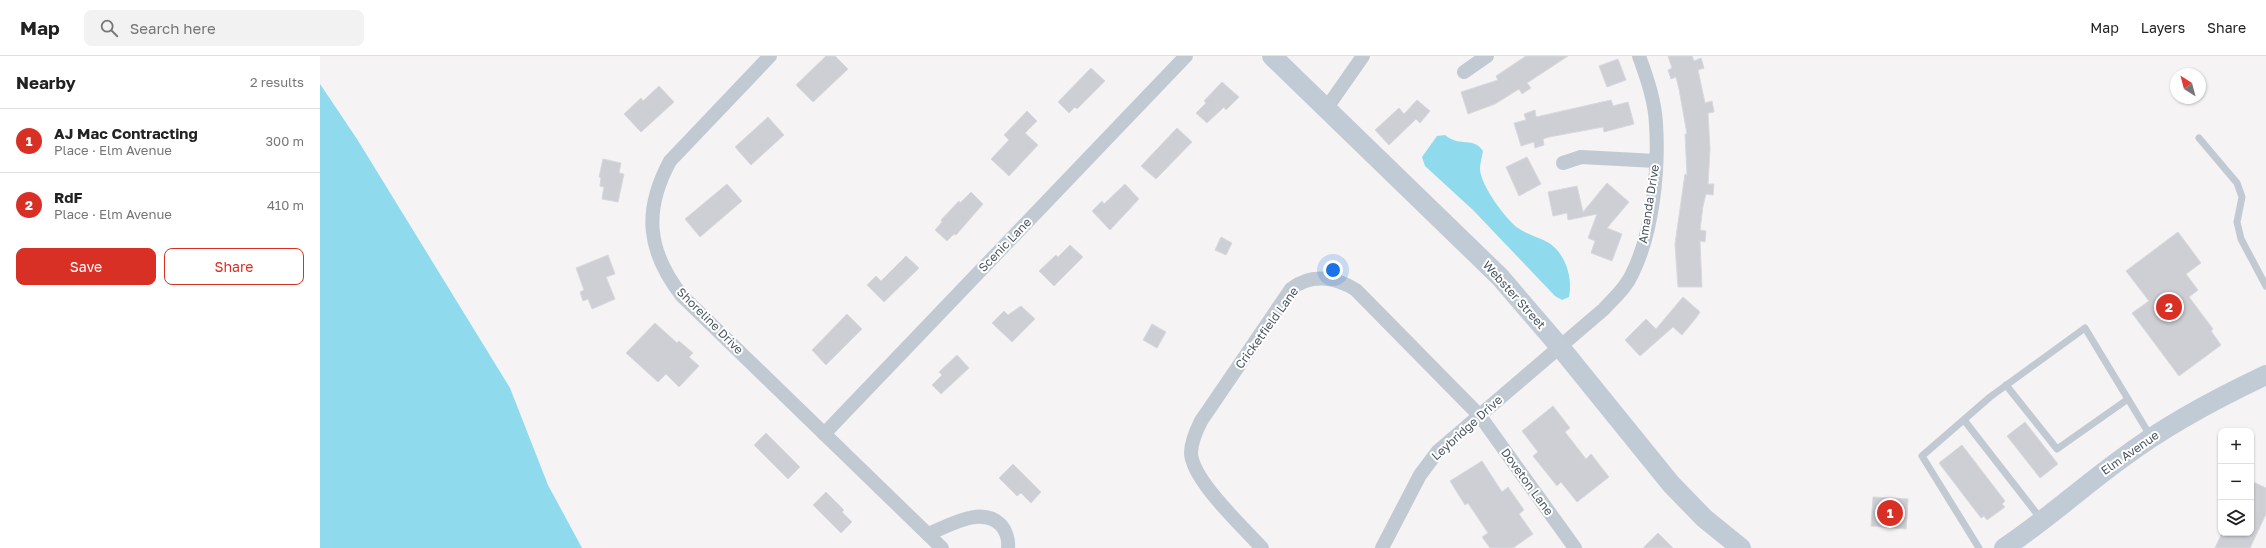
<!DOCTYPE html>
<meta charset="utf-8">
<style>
body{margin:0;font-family:"Golos Text",sans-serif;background:#f2f2f2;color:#222}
.controls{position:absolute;right:12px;bottom:12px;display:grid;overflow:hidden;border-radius:8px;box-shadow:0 1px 3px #0004}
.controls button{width:36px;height:36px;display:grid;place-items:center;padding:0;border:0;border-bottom:1px solid #e0e0e0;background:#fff;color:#222;font:20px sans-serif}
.compass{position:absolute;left:1850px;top:12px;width:36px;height:36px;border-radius:50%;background:#fff;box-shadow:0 1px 3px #0004;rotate:324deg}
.you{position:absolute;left:1013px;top:214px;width:14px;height:14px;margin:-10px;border:3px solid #fff;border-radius:50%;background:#1a73e8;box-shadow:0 0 0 6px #1a73e833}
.badge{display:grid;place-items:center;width:26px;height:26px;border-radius:50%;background:#d93025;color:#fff;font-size:13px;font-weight:700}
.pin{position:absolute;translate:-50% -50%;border:2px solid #fff;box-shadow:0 1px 4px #0006}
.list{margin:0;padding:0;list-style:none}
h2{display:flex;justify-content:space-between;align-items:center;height:52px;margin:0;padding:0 16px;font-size:17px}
h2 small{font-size:13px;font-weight:400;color:#767676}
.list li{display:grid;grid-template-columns:26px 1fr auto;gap:12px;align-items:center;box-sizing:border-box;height:64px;padding:0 16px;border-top:1px solid #e0e0e0}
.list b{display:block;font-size:15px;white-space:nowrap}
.list p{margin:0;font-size:13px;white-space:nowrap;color:#767676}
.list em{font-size:13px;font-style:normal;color:#767676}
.actions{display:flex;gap:8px;padding:12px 16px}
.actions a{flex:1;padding:9px 0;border:1px solid #d93025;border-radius:8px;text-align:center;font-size:14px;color:#d93025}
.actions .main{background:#d93025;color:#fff}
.icon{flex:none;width:22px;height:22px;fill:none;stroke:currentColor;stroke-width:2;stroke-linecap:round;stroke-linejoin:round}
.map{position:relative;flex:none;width:1946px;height:492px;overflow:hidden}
header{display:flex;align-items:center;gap:24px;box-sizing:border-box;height:56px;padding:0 20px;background:#fff;border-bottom:1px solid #e0e0e0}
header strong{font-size:19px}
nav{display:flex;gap:22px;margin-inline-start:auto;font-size:14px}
.search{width:280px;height:36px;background:#f2f2f2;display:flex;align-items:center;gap:10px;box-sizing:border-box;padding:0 14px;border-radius:8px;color:#767676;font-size:15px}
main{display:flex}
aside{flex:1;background:#fff}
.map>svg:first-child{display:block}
.water{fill:#90daee}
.building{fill:#cdcfd5;stroke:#d7d9de}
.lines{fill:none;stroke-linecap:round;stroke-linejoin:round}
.lane{stroke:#c1cad2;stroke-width:7}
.street{stroke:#c1cad2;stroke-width:14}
.secondary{stroke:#c1cbd6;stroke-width:20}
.labels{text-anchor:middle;stroke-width:4;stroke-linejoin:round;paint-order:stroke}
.street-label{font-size:12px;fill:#4a5661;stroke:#fff}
</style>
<header>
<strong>Map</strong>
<div class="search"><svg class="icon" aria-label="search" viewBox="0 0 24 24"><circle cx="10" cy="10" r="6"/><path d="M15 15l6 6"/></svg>Search here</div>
<nav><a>Map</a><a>Layers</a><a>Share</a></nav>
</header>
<main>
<aside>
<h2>Nearby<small>2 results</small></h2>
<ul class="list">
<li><span class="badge">1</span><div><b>AJ Mac Contracting</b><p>Place · Elm Avenue</p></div><em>300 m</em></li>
<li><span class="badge">2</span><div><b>RdF</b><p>Place · Elm Avenue</p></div><em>410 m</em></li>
</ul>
<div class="actions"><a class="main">Save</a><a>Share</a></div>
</aside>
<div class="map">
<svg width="1946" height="492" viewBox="0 0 1946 492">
<rect width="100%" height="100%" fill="#f5f3f3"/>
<g class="water">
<polygon points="0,28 37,83 190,332 228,429 262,492 0,492"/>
<path d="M1125,79c16,13 28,1 38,16 -1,6 -3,12 -3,18 0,15 26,51 38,59 9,7 21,9 31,15 17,11 24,36 20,54l-7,3 -7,-4 -82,-86 -48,-44 -3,-9 15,-21z"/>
</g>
<g class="building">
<polygon points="506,0 515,0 528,13 493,46 476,29"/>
<polygon points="1206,0 1248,0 1207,27 1211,32 1202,38 1199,33 1175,48 1148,58 1141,36 1178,24 1176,20"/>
<polygon points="1348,0 1372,0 1374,5 1381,2 1384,12 1378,14 1385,47 1392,45 1394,56 1388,57 1390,93 1388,128 1394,128 1393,139 1386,138 1383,150 1380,174 1386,175 1385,186 1380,185 1382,231 1358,231 1355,188 1365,118 1367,119 1365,78 1367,78 1359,33 1356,21 1351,23 1348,14 1352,12"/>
<polygon points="1298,3 1306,24 1287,31 1279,10"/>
<polygon points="771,12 785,25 757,53 755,51 749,57 738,46"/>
<polygon points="902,26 919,41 906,54 904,51 887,67 876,57 886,47 884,45"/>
<polygon points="339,30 354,46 321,76 304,58 321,42 323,45"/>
<polygon points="1097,44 1110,55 1100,67 1096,63 1069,89 1055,74 1079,52 1084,58"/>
<polygon points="1291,44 1293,50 1308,46 1314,68 1284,76 1283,71 1229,81 1223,83 1224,89 1215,92 1214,86 1201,90 1194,67 1206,64 1204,58 1215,54 1216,61"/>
<polygon points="707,55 717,65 705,77 718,89 689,120 671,103 689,84 684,79"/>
<polygon points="448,61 464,79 431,109 415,91"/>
<polygon points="857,72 872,86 836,123 821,110"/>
<polygon points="1207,101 1221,128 1199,140 1186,111"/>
<polygon points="283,103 301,107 299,117 304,118 298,146 282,143 284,131 280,130 281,122 279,121"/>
<polygon points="1287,127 1309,146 1287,172 1302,178 1292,205 1271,197 1275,185 1268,182 1277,158 1248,164 1247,157 1233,160 1228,136 1257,130 1263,156"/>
<polygon points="407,128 422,145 380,181 365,163"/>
<polygon points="805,128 819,143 790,174 772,155 782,145 784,148"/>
<polygon points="651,136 663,148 636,179 634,178 627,185 615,174 622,166 621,164 639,145 640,147"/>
<polygon points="1858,176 1881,207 1866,218 1878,234 1869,241 1893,273 1891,275 1901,289 1859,320 1812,257 1829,245 1806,215"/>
<polygon points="901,181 912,187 906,199 895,194"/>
<polygon points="750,189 763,201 734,230 719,215 736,199 738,201"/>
<polygon points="288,199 295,218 286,221 295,243 272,253 268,243 263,245 260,236 264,234 256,212"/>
<polygon points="586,200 599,212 564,246 547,229 556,220 561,225"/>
<polygon points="1363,241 1380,256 1376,262 1362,279 1353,271 1320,300 1305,284 1326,263 1336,273"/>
<polygon points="701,250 715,263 692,286 672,267 684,255 688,259"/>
<polygon points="527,258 542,273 506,309 492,294"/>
<polygon points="335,267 357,287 359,285 373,297 369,301 379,310 359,331 346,318 338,326 306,297"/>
<polygon points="832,268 846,276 837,292 823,284"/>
<polygon points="637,299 649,312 621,338 612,329 622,319 619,316"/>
<polygon points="1233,350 1250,372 1245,376 1266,403 1271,398 1289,421 1257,446 1241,426 1237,430 1213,400 1218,396 1202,375"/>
<polygon points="1705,366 1738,408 1720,422 1687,380"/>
<polygon points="446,377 480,411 468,423 434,389"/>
<polygon points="1642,389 1685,445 1682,448 1685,451 1667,464 1664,460 1661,462 1619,407"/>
<polygon points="1162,405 1182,436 1188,431 1204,454 1199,458 1213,478 1193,492 1170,492 1162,481 1168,477 1148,447 1145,449 1130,425"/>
<polygon points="693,408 721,436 711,447 701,437 697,440 679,422"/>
<polygon points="1931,425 1946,432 1946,458 1930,492 1895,492 1902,477 1931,477"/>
<polygon points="506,436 524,454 522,456 532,466 521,477 493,449"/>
<polygon points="1553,441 1588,443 1586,473 1551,470"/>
<polygon points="1338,477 1353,492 1323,492"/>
</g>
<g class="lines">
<g class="lane">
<polyline points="1879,82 1917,127 1922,141 1917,166 1921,183 1946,230"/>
<polyline points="1686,329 1737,393 1808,343"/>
<polyline points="1644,364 1721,463"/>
<polyline points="1659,492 1602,400 1670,341 1765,272 1831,381"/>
</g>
<g class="street">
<path d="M450,0l-100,105c-27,50 -23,90 12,135l260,252"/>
<polyline points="1144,16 1167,0"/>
<polyline points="1006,53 1043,0"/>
<polyline points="1243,107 1261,101 1336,105"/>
<polyline points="504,378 866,0"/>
<path d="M608,478c21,-8 53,-29 73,-9 5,6 8,15 7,23"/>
<path d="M942,492c-19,-21 -70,-68 -71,-95 0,-11 5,-22 10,-32l90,-132c20,-16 45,-12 65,1l124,126 95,132"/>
<path d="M1062,492l38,-73 18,-24 166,-142c10,-11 22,-21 28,-35 21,-42 27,-104 24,-150 -1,-23 -9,-46 -17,-68"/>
</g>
<g class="secondary">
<polyline points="952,0 1180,221 1240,291 1351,428 1384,462 1421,492"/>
<path d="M1684,492c41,-27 77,-60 117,-89 45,-34 94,-60 145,-84"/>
</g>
</g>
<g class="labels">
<g class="street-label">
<text transform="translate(1329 148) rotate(-81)" y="4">Amanda Drive</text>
<text transform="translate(685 189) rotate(-46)" y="4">Scenic Lane</text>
<text transform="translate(1194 239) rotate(48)" y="4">Webster Street</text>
<text transform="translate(390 265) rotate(45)" y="4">Shoreline Drive</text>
<text transform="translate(947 272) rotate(-54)" y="4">Cricketfield Lane</text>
<text transform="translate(1147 372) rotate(-42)" y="4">Leybridge Drive</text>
<text transform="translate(1810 397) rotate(-35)" y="4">Elm Avenue</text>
<text transform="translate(1207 426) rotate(54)" y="4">Doveton Lane</text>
</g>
</g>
</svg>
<div class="controls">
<button>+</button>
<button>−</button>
<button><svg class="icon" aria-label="layers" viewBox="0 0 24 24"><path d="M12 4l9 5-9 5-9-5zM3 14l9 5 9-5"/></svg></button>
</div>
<svg class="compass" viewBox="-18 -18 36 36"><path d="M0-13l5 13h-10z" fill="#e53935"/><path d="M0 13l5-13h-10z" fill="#767676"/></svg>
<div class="you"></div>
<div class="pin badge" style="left:1570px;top:457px">1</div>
<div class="pin badge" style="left:1849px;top:251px">2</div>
</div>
</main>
